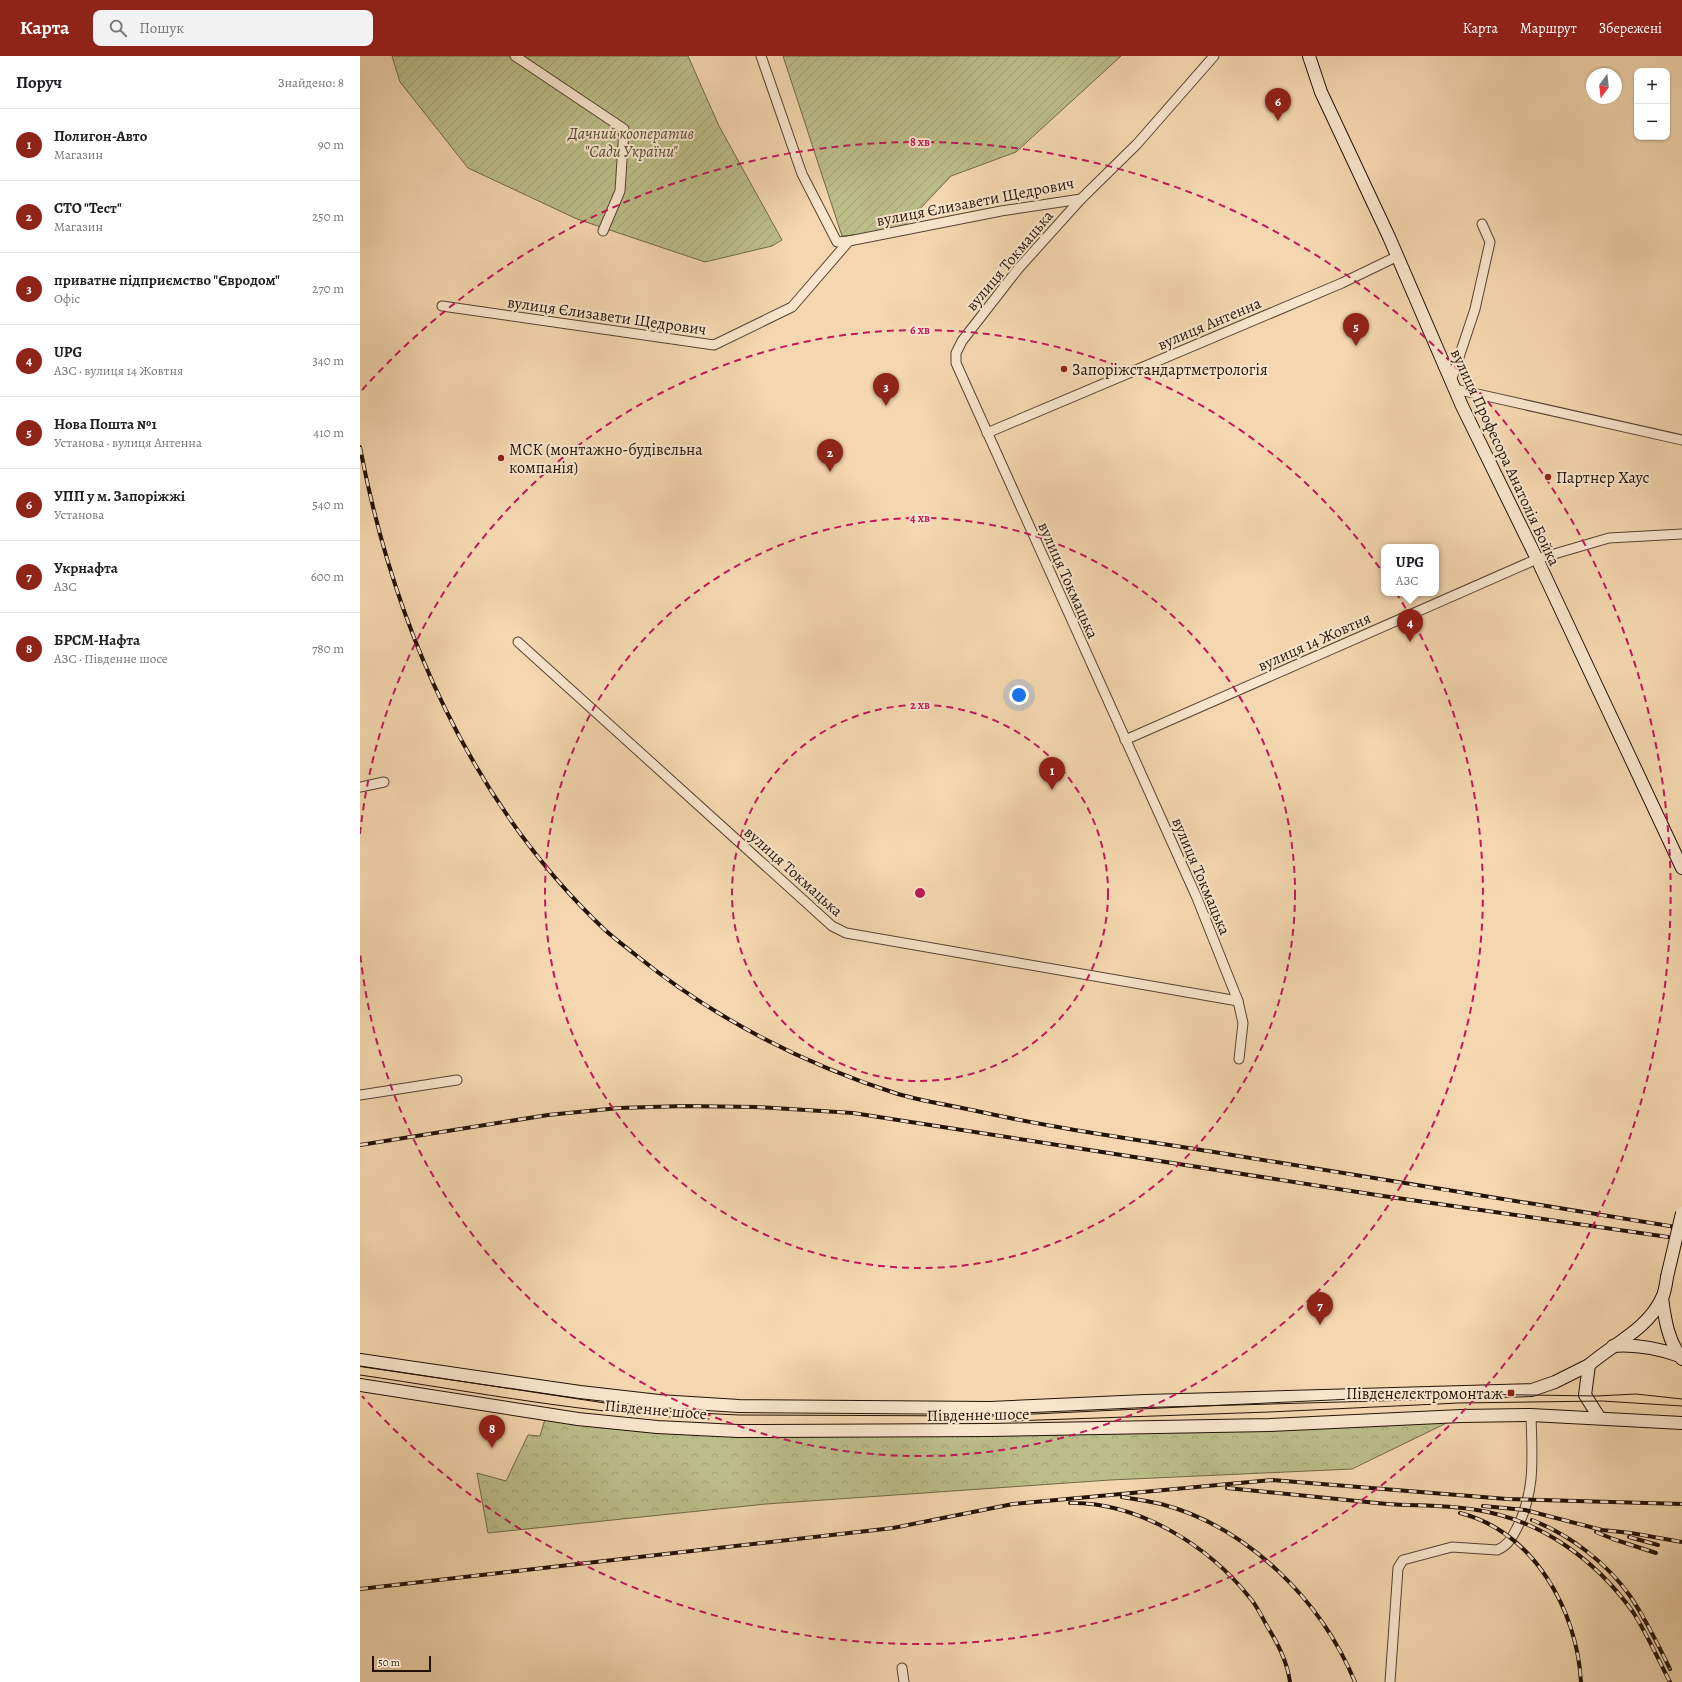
<!DOCTYPE html>
<html lang="uk">
<meta charset="utf-8">
<style>
body{margin:0;font-family:Alegreya,serif;background:#f2f2f2;color:#202124}
.controls{position:absolute;right:12px;top:12px;display:grid;overflow:hidden;border-radius:8px;box-shadow:0 1px 3px #0004}
.controls button{width:36px;height:36px;display:grid;place-items:center;padding:0;border:0;border-bottom:1px solid #e0e0e0;background:#fff;color:#202124;font:20px sans-serif}
.compass{position:absolute;left:1226px;top:12px;width:36px;height:36px;border-radius:50%;background:#fff;box-shadow:0 1px 3px #0004;rotate:195deg}
.scale{position:absolute;left:12px;bottom:10px;width:59px;box-sizing:border-box;padding-left:4px;border:2px solid #231207;border-top:0;font-size:11px;line-height:14px;white-space:nowrap;color:#231207;-webkit-text-stroke:3px #f8e5cc;paint-order:stroke}
.you{position:absolute;left:659px;top:639px;width:14px;height:14px;margin:-10px;border:3px solid #fff;border-radius:50%;background:#1a73e8;box-shadow:0 0 0 6px #1a73e833}
.badge{display:grid;place-items:center;width:26px;height:26px;border-radius:50%;background:#8f2418;color:#fff;font-size:13px;font-weight:700}
.pin{position:absolute;translate:-50% -33px;filter:drop-shadow(0 1px 2px #0008)}
.pin::after{content:'';position:absolute;top:21px;width:14px;height:12px;background:inherit;clip-path:polygon(0 0,100% 0,50% 100%)}
.popup{position:absolute;left:1021px;top:488px;width:58px;height:52px;box-sizing:border-box;display:grid;place-content:center;border-radius:8px;background:#fff;filter:drop-shadow(0 1px 3px #0005);font-size:13px;white-space:nowrap;color:#757577}
.popup b{font-size:15px;color:#202124}
.popup::after{content:'';position:absolute;left:50%;top:100%;margin-left:-8px;border:8px solid transparent;border-top-color:#fff}
.list{margin:0;padding:0;list-style:none}
h2{display:flex;justify-content:space-between;align-items:center;height:52px;margin:0;padding:0 16px;font-size:17px}
h2 small{font-size:13px;font-weight:400;color:#757577}
.list li{display:grid;grid-template-columns:26px 1fr auto;gap:12px;align-items:center;box-sizing:border-box;height:72px;padding:0 16px;border-top:1px solid #e0e0e0}
.list b{display:block;font-size:15px;white-space:nowrap}
.list p{margin:0;font-size:13px;white-space:nowrap;color:#757577}
.list em{font-size:13px;font-style:normal;color:#757577}
.icon{flex:none;width:22px;height:22px;fill:none;stroke:currentColor;stroke-width:2;stroke-linecap:round;stroke-linejoin:round}
.map{position:relative;flex:none;width:1322px;height:1626px;overflow:hidden}
header{display:flex;align-items:center;gap:24px;box-sizing:border-box;height:56px;padding:0 20px;background:#8f2418;color:#fff}
header strong{font-size:19px}
nav{display:flex;gap:22px;margin-inline-start:auto;font-size:14px}
.search{width:280px;height:36px;background:#f2f2f2;display:flex;align-items:center;gap:10px;box-sizing:border-box;padding:0 14px;border-radius:8px;color:#757577;font-size:15px}
main{display:flex}
aside{flex:1;background:#fff}
.map>svg:first-child{display:block}
.forest{fill:url(#forest-crowns);stroke:#706848}
.garden{fill:url(#garden-furrows);stroke:#706848}
.lines{fill:none;stroke-linecap:round;stroke-linejoin:round}
.minor-casing{stroke:#574331;stroke-width:11}
.secondary-casing{stroke:#231207;stroke-width:14}
.minor{stroke:#f8e5cc;stroke-width:9}
.secondary{stroke:#f8e5cc;stroke-width:12}
.tram{stroke:#231207;stroke-width:1}
.rail-casing{stroke:#231207;stroke-width:4}
.rail{stroke:#f8e5cc;stroke-width:2.5;stroke-dasharray:8;stroke-linecap:butt}
.secondary-bridge-casing{stroke:#231207;stroke-width:14;stroke-linecap:butt}
.secondary-bridge{stroke:#f8e5cc;stroke-width:12}
.ring{fill:none;stroke:#c2185b;stroke-width:2;stroke-dasharray:7 5}
.poi-dot{fill:#8f2418;stroke:#f8e5cc;stroke-width:1.5}
.labels{text-anchor:middle;stroke-width:4;stroke-linejoin:round;paint-order:stroke}
.park-label{font-size:16px;font-style:italic;fill:#594e35;stroke:#f8e5cc}
.street-label{font-size:16px;fill:#231207;stroke:#f8e5cc}
.poi-label{font-size:16px;fill:#231207;stroke:#f8e5cc;text-anchor:start}
.centre{fill:#c2185b;stroke:#f8e5cc;stroke-width:2}
.ring-label{font-size:12px;text-anchor:middle;font-weight:bold;fill:#c2185b;stroke:#f8e5cc;stroke-width:4;stroke-linejoin:round;paint-order:stroke}
</style>
<header>
<strong>Карта</strong>
<div class="search"><svg class="icon" aria-label="search" viewBox="0 0 24 24"><circle cx="10" cy="10" r="6"/><path d="M15 15l6 6"/></svg>Пошук</div>
<nav><a>Карта</a><a>Маршрут</a><a>Збережені</a></nav>
</header>
<main>
<aside>
<h2>Поруч<small>Знайдено: 8</small></h2>
<ul class="list">
<li><span class="badge">1</span><div><b>Полигон-Авто</b><p>Магазин</p></div><em>90 m</em></li>
<li><span class="badge">2</span><div><b>СТО &quot;Тест&quot;</b><p>Магазин</p></div><em>250 m</em></li>
<li><span class="badge">3</span><div><b>приватне підприємство &quot;Євродом&quot;</b><p>Офіс</p></div><em>270 m</em></li>
<li><span class="badge">4</span><div><b>UPG</b><p>АЗС · вулиця 14 Жовтня</p></div><em>340 m</em></li>
<li><span class="badge">5</span><div><b>Нова Пошта №1</b><p>Установа · вулиця Антенна</p></div><em>410 m</em></li>
<li><span class="badge">6</span><div><b>УПП у м. Запоріжжі</b><p>Установа</p></div><em>540 m</em></li>
<li><span class="badge">7</span><div><b>Укрнафта</b><p>АЗС</p></div><em>600 m</em></li>
<li><span class="badge">8</span><div><b>БРСМ-Нафта</b><p>АЗС · Південне шосе</p></div><em>780 m</em></li>
</ul>
</aside>
<div class="map">
<svg width="1322" height="1626" viewBox="0 0 1322 1626">
<defs>
<pattern id="forest-crowns" width="20" height="18" patternUnits="userSpaceOnUse"><rect width="20" height="18" fill="#bcbe8a"/><path d="M2 6a3 3 0 1 1 6 0M12 15a3 3 0 1 1 6 0" fill="none" stroke="#a1a276"/></pattern>
<pattern id="garden-furrows" width="10" height="10" patternUnits="userSpaceOnUse"><rect width="10" height="10" fill="#bcbe8a"/><path d="M-1 1l2-2M0 10L10 0M9 11l2-2" fill="none" stroke="#a1a276"/></pattern>
</defs>
<rect width="100%" height="100%" fill="#f4d7b0"/>
<filter id="stains"><feTurbulence type="fractalNoise" baseFrequency=".005" numOctaves="4"/><feColorMatrix values="0 0 0 0 .2 0 0 0 0 .09 0 0 0 0 .02 0 0 0 .5 -.17"/></filter>
<radialGradient id="worn" r=".72"><stop offset=".6" stop-color="#630" stop-opacity="0"/><stop offset="1" stop-color="#630" stop-opacity=".3"/></radialGradient>
<polygon class="forest" points="186,1360 378,1375 1101,1360 992,1413 750,1424 406,1448 128,1477 117,1417 146,1425 168,1379 180,1380"/>
<g class="garden">
<polygon points="32,0 328,0 359,70 422,184 412,190 345,206 217,163 108,112 40,26"/>
<polygon points="423,0 761,0 656,96 591,120 539,175 482,180"/>
</g>
<g class="lines">
<defs>
<g id="minor">
<polyline points="155,0 264,73 260,135 243,175"/>
<polyline points="401,0 442,118 477,186 489,185"/>
<polyline points="854,0 777,88 721,143 658,213 602,285 596,297 596,307 837,842 878,945 883,967 879,1003"/>
<polyline points="82,250 354,289 432,251 489,185 641,155 721,143"/>
<polyline points="1091,325 1115,253 1130,186 1122,168"/>
<polyline points="1095,333 1322,384"/>
<polyline points="627,377 982,227 1038,200"/>
<polyline points="158,586 472,870 486,877 878,945"/>
<polyline points="765,684 1177,503 1249,482 1322,478"/>
<polyline points="0,731 24,726"/>
<polyline points="0,1039 97,1024"/>
<polyline points="542,1612 544,1626"/>
<path d="M1030,1626l8,-114 5,-8 49,-13 45,3c11,-4 15,-13 20,-22 19,-38 15,-72 14,-113"/>
</g>
<g id="secondary">
<polyline points="949,0 961,36 1029,181 1102,350 1177,503 1322,812"/>
<path d="M1302,1242c3,22 6,43 20,61"/>
<path d="M1253,1290c24,-2 44,2 67,10"/>
<polyline points="0,1304 220,1336 299,1345 379,1350 630,1352 785,1345 1172,1334 1195,1326 1229,1309"/>
<polyline points="0,1329 218,1363 297,1371 378,1375 629,1374 910,1369 1101,1360 1171,1359 1322,1367"/>
<path d="M1239,1361l-14,-22 4,-30c24,-21 59,-36 73,-67 3,-6 4,-14 5,-21"/>
</g>
</defs>
<use href="#minor" class="minor-casing"/>
<use href="#secondary" class="secondary-casing"/>
<use href="#minor" class="minor"/>
<use href="#secondary" class="secondary"/>
<g class="tram">
<polyline points="0,1310 298,1355 379,1359 631,1360 1099,1338 1237,1340 1276,1338 1322,1343"/>
<path d="M0,1319c116,17 232,40 349,44"/>
<polyline points="651,1365 909,1356 1099,1347 1242,1345 1322,1350"/>
</g>
<defs>
<g id="rail">
<path d="M0,391c34,179 110,355 245,483 10,9 22,18 32,26 77,62 167,108 261,138 24,7 50,11 74,16 80,18 161,29 242,42 156,26 312,51 468,76"/>
<polyline points="0,1089 188,1059 259,1052 323,1050 396,1051 493,1057 1023,1140 1322,1183"/>
<path d="M867,1432c53,5 106,11 160,16 30,2 61,1 90,6 64,10 119,50 156,102 14,22 25,47 37,70"/>
<path d="M762,1441c13,2 26,4 39,7 87,23 160,96 194,178"/>
<path d="M710,1447c69,-1 139,43 180,95 7,8 12,19 17,28 11,18 20,35 23,56"/>
<polyline points="1123,1450 1165,1454 1242,1474 1271,1477 1322,1486"/>
<path d="M1100,1457c74,19 117,97 121,169"/>
<path d="M1172,1464c38,15 75,43 98,76 16,23 28,49 40,73"/>
<polyline points="1236,1476 1253,1483 1296,1497"/>
<polyline points="1269,1481 1298,1489"/>
<polyline points="0,1533 533,1472 653,1448 912,1424 1147,1443 1322,1448"/>
</g>
</defs>
<use href="#rail" class="rail-casing"/>
<use href="#rail" class="rail"/>
<defs>
<polyline id="secondary-bridge" points="1307,1221 1322,1157"/>
</defs>
<use href="#secondary-bridge" class="secondary-bridge-casing"/>
<use href="#secondary-bridge" class="secondary-bridge"/>
</g>
<g class="ring">
<circle cx="560" cy="837" r="188"/>
<circle cx="560" cy="837" r="375"/>
<path d="M0 778A563 563 0 1 1 0 896"/>
<path d="M2 334A751 751 0 1 1 2 1340"/>
</g>
<g class="poi-dot">
<circle cx="704" cy="313" r="4"/>
<circle cx="141" cy="402" r="4"/>
<circle cx="1188" cy="421" r="4"/>
<rect x="1147" y="1333" width="8" height="8" rx="2"/>
</g>
<g class="labels">
<g class="park-label">
<text x="271" y="83">Дачний кооператив<tspan x="271" dy="18">"Сади України"</tspan></text>
</g>
<g class="street-label">
<text transform="translate(615 145) rotate(-11)" y="6">вулиця Єлизавети Щедрович</text>
<text transform="translate(649 204) rotate(-50)" y="6">вулиця Токмацька</text>
<text transform="translate(247 259) rotate(8)" y="6">вулиця Єлизавети Щедрович</text>
<text transform="translate(849 267) rotate(-23)" y="6">вулиця Антенна</text>
<text transform="translate(1146 401) rotate(65)" y="6">вулиця Професора Анатолія Бойка</text>
<text transform="translate(709 524) rotate(66)" y="6">вулиця Токмацька</text>
<text transform="translate(954 585) rotate(-24)" y="6">вулиця 14 Жовтня</text>
<text transform="translate(434 815) rotate(42)" y="6">вулиця Токмацька</text>
<text transform="translate(842 820) rotate(67)" y="6">вулиця Токмацька</text>
<text transform="translate(296 1353) rotate(5)" y="6">Південне шосе</text>
<text transform="translate(618 1358) rotate(-1)" y="6">Південне шосе</text>
</g>
<g class="poi-label">
<text x="712" y="319">Запоріжстандартметрологія</text>
<text x="149" y="399">МСК (монтажно-будівельна<tspan x="149" dy="18">компанія)</tspan></text>
<text x="1196" y="427">Партнер Хаус</text>
<text x="1143" y="1343" text-anchor="end">Південелектромонтаж</text>
</g>
</g>
<circle cx="560" cy="837" r="6" class="centre"/>
<g class="ring-label">
<text x="560" y="90">8 хв</text>
<text x="560" y="278">6 хв</text>
<text x="560" y="466">4 хв</text>
<text x="560" y="653">2 хв</text>
</g>
<rect width="100%" height="100%" filter="url(#stains)"/>
<rect width="100%" height="100%" fill="url(#worn)"/>
</svg>
<div class="controls">
<button>+</button>
<button>−</button>
</div>
<svg class="compass" viewBox="-18 -18 36 36"><path d="M0-13l5 13h-10z" fill="#e53935"/><path d="M0 13l5-13h-10z" fill="#757577"/></svg>
<div class="scale">50 m</div>
<div class="you"></div>
<div class="pin badge" style="left:692px;top:734px">1</div>
<div class="pin badge" style="left:470px;top:416px">2</div>
<div class="pin badge" style="left:526px;top:350px">3</div>
<div class="pin badge" style="left:1050px;top:586px">4</div>
<div class="popup"><b>UPG</b>АЗС</div>
<div class="pin badge" style="left:996px;top:290px">5</div>
<div class="pin badge" style="left:918px;top:65px">6</div>
<div class="pin badge" style="left:960px;top:1269px">7</div>
<div class="pin badge" style="left:132px;top:1392px">8</div>
</div>
</main>
